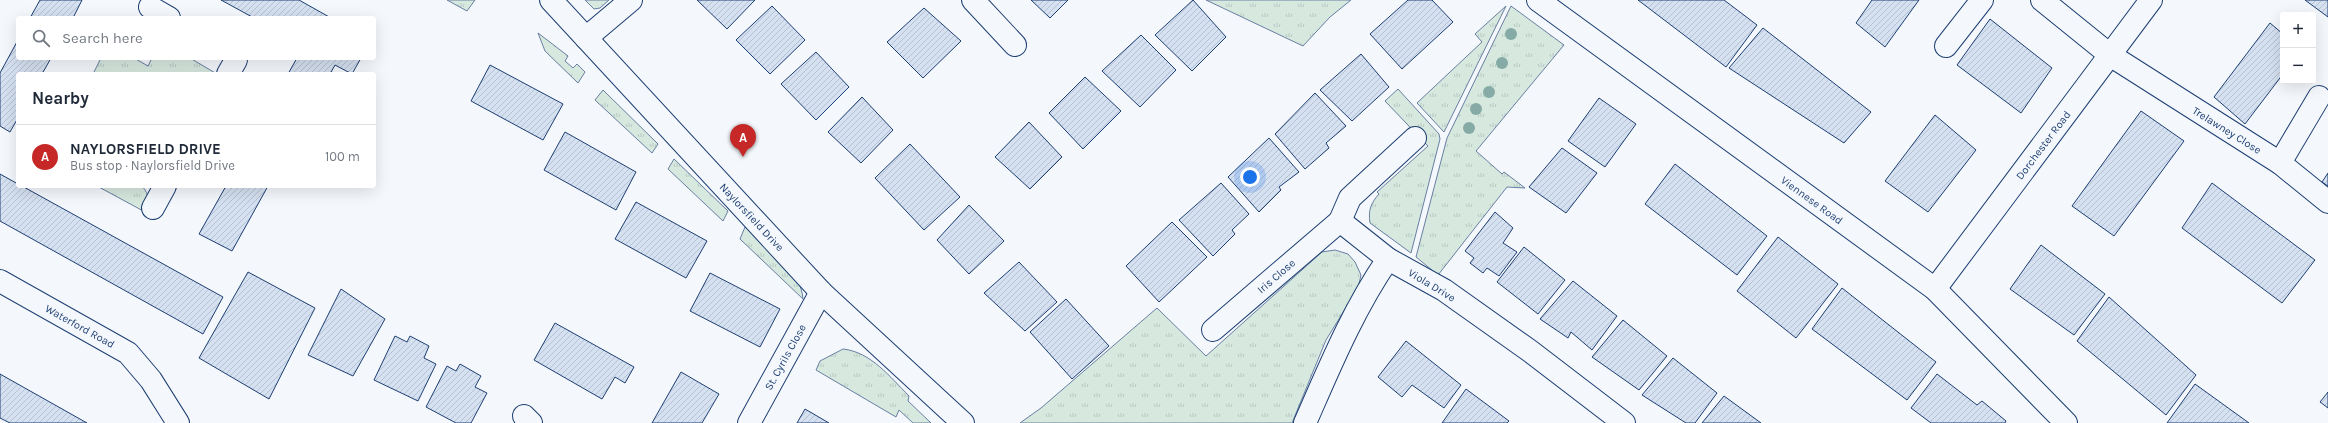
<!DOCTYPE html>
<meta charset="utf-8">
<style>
body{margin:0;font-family:Karla,sans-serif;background:#f6f6f7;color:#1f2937}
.controls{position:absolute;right:12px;top:12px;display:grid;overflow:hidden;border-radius:4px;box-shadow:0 4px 16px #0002}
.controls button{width:36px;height:36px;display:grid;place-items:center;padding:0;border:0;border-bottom:1px solid #e0e1e3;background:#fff;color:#1f2937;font:20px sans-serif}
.you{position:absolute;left:1250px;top:177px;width:14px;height:14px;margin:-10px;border:3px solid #fff;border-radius:50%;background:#1a73e8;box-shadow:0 0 0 6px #1a73e833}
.badge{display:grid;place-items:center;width:26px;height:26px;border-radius:50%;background:#c62828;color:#fff;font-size:13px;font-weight:700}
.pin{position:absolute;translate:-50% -33px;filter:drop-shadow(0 1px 2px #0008)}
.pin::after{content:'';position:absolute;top:21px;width:14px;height:12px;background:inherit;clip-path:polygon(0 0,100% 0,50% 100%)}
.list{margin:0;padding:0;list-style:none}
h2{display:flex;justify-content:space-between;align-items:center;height:52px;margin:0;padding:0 16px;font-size:17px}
h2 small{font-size:13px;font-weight:400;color:#747a83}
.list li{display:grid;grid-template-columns:26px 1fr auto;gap:12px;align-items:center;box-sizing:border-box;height:64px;padding:0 16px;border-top:1px solid #e0e1e3}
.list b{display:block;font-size:15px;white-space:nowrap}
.list p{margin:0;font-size:13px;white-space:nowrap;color:#747a83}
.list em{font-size:13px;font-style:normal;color:#747a83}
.icon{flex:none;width:22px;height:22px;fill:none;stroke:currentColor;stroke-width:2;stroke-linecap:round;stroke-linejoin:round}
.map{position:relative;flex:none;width:2328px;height:423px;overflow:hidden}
.search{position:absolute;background:#fff;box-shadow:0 4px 16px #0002;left:16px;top:16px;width:360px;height:44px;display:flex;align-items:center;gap:10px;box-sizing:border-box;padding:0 14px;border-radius:4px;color:#747a83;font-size:15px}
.panel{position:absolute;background:#fff;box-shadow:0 4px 16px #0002;left:16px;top:72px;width:360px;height:116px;border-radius:4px}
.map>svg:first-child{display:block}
.grass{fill:url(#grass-tufts);stroke:#687fa3}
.building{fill:url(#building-hatch);stroke:#1d3f73}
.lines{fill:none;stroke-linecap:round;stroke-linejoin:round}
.minor-casing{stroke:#1d3f73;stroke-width:24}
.minor{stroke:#f4f7fb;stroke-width:22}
.tree{fill:#86aba6}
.labels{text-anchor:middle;stroke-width:3;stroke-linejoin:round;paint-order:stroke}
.street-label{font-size:11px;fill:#1d3f73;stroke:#f4f7fb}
</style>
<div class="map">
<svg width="2328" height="423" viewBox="0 0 2328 423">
<defs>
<pattern id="grass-tufts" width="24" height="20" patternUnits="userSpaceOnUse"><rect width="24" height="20" fill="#d7e8df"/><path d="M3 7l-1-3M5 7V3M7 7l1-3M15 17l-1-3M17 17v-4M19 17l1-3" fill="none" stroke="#b8c8c3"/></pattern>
<pattern id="building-hatch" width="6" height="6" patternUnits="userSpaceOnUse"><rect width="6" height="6" fill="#d5e0f0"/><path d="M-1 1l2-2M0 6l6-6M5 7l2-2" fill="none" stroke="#b6c1d1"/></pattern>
</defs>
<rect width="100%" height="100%" fill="#f4f7fb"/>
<g class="grass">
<polygon points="447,0 475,0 467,11"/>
<polygon points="585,0 609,0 600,8 594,9"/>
<polygon points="1206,0 1351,0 1330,17 1303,46"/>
<polygon points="1506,6 1444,132 1417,103 1482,42 1475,34"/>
<polygon points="1511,6 1564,45 1476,151 1502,174 1504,172 1525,188 1507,187 1438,275 1416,257 1447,138"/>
<polygon points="538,33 568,56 565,61 573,68 577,64 585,72 578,83 545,51"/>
<polygon points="101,58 134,58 148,66 152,58 190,58 217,74 93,74"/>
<path d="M1398,89l41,45 1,5 -29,114 -41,-30c-2,-13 1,-20 9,-29l-2,-2 51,-46 -43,-45z"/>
<polygon points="603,90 658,144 652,153 595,100"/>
<polygon points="674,159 728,211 723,221 668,169"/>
<path d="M97,186h45c8,9 7,16 5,27z"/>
<path d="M745,227c20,19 56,42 58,72l-63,-60z"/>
<polygon points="1335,250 1348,254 1355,262 1361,275 1358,288 1326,340 1292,423 1020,423 1041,408 1157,308 1206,356 1322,252"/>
<path d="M843,349c28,3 47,28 66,47l-1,5 23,22h-18l-14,-13 -3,7 -80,-47 4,-9z"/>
</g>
<g class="building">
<polygon points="40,0 82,0 73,18 30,18"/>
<polygon points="221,0 299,0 331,18 254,18"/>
<polygon points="697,0 755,0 727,29"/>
<polygon points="1031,0 1068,0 1050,18"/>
<polygon points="1193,0 1226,37 1192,71 1155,35"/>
<polygon points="1408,0 1432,0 1453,22 1402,69 1370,34"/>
<polygon points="1638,0 1724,0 1757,25 1726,67"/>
<polygon points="1872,0 1919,0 1885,47 1856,23"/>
<polygon points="2305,0 2328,0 2328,17 2309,3"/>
<polygon points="772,6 805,40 770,74 736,40"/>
<polygon points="924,8 961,41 923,78 887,42"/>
<polygon points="1990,19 2052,68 2021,113 1957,65"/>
<polygon points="2270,23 2283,34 2283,74 2245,124 2214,97"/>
<polygon points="1763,28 1871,112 1844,143 1729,68"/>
<polygon points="1141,35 1176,70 1140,107 1102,71"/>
<polygon points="18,40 18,58 51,58 42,74 18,74 18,118 10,132 0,126 0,73"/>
<polygon points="816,52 849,87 816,120 781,84"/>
<polygon points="1361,54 1389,87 1352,121 1320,90"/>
<polygon points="297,58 361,58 352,74 335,65 330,74 288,74"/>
<polygon points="490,65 563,104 543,140 471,101"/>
<polygon points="1085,77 1121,111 1083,149 1049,113"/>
<polygon points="1315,93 1346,126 1326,143 1329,148 1305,169 1275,134"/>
<polygon points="862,97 893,130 861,163 828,132"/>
<polygon points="1599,98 1636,124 1605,167 1568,141"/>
<polygon points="2141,111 2184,141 2114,236 2072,206"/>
<polygon points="1935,115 1976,150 1928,212 1885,181"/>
<polygon points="1029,122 1062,157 1030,189 995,157"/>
<polygon points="565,132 636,172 616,210 544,170"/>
<polygon points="1269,138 1299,172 1279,187 1281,190 1259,212 1228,177"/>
<polygon points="910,144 960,197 924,230 875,178"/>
<polygon points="1562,148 1597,173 1566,213 1529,187"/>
<polygon points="1675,164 1767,236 1737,275 1645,204"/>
<polygon points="2328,173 2328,186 2322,182"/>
<polygon points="0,174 18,184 18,186 22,186 223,297 203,334 0,221"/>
<polygon points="1221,183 1249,214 1232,230 1235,234 1213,256 1179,220"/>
<polygon points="2212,183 2315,260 2282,303 2182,228"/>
<polygon points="226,186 268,186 232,251 199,234"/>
<polygon points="636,202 707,241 686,278 615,239"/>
<polygon points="969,205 1004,241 969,274 937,240"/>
<polygon points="1495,212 1513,228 1503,243 1517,252 1499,276 1487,268 1483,273 1470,263 1474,258 1465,251"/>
<polygon points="1172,222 1207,257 1159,302 1126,266"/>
<polygon points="1778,237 1838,284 1796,338 1737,291"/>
<polygon points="2041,245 2105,294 2074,335 2010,289"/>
<polygon points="1524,247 1565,280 1538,314 1497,282"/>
<polygon points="1019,262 1057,302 1025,331 984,293"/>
<polygon points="248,272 315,308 269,399 199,358"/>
<polygon points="710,273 780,309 760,347 690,311"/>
<polygon points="1573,281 1617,316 1592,350 1571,332 1568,338 1540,319"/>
<polygon points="1842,288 1936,362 1907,400 1812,329"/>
<polygon points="341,289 385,319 353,376 308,355"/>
<polygon points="2109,297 2196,375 2166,415 2077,341"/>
<polygon points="1066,299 1109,346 1072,379 1030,332"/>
<polygon points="1623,320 1667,356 1639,390 1592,357"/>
<polygon points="555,323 634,367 625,383 615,377 602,399 534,360"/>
<polygon points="395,336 407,342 410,336 429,346 424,358 436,364 418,401 374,380"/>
<polygon points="1406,341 1461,385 1444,408 1412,385 1402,397 1378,377"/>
<polygon points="1673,358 1717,393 1695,423 1686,423 1642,395"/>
<polygon points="460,364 481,376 475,387 487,393 471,423 456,423 426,407 447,366 456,371"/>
<polygon points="681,372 719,394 702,423 652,423"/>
<polygon points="0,374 87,423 10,423 0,418"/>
<polygon points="1937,374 1977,405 1982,401 2006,421 2005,423 1931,423 1911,408"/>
<polygon points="2195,384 2249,423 2167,423"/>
<polygon points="1466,389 1509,421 1507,423 1442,423"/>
<polygon points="2328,392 2328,408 2320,402"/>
<polygon points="1724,396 1761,423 1702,423"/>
<polygon points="805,409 829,423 797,423"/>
</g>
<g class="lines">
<defs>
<g id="minor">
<polyline points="551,0 821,292 963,423"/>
<polyline points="973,0 1015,45"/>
<polyline points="1538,0 1935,289 2066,423"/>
<polyline points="2042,0 2110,55 2280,163 2319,97"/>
<polyline points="150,7 169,18"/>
<polyline points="586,38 631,0"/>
<polyline points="1946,46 1982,0"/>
<polyline points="228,74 236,60 234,58"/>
<polyline points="2280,163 2328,202"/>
<polyline points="153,208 165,186"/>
<polyline points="1340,221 1350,198 1415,138"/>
<polyline points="0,281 128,353 151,380 178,423"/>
<polyline points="1935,289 2151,0"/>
<polyline points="1213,330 1340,221 1388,259 1444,290 1530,351 1624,423"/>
<polyline points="524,416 531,423"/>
<polyline points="749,423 821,292"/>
<path d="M1305,423c25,-57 48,-113 83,-164"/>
</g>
</defs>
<use href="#minor" class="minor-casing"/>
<use href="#minor" class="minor"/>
</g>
<g class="tree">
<circle cx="1511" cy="34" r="6"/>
<circle cx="1502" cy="63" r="6"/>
<circle cx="1489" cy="92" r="6"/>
<circle cx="1476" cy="109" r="6"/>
<circle cx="1469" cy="128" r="6"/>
</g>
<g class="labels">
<g class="street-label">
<text transform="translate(2227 130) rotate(32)" y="4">Trelawney Close</text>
<text transform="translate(2043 145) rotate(-53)" y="4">Dorchester Road</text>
<text transform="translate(1812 200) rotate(36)" y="4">Viennese Road</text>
<text transform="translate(752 217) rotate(47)" y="4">Naylorsfield Drive</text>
<text transform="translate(1276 276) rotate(-41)" y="4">Iris Close</text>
<text transform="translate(1432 285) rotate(31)" y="4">Viola Drive</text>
<text transform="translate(80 326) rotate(29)" y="4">Waterford Road</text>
<text transform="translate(785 357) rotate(-61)" y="4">St. Cyrils Close</text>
</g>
</g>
</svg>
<div class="controls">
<button>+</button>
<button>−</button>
</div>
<div class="you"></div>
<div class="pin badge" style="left:743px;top:157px">A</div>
<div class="search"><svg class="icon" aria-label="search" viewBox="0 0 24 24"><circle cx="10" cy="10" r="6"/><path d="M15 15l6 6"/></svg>Search here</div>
<section class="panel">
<h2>Nearby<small></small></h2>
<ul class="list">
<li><span class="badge">A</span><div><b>NAYLORSFIELD DRIVE</b><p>Bus stop · Naylorsfield Drive</p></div><em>100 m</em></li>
</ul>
</section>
</div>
